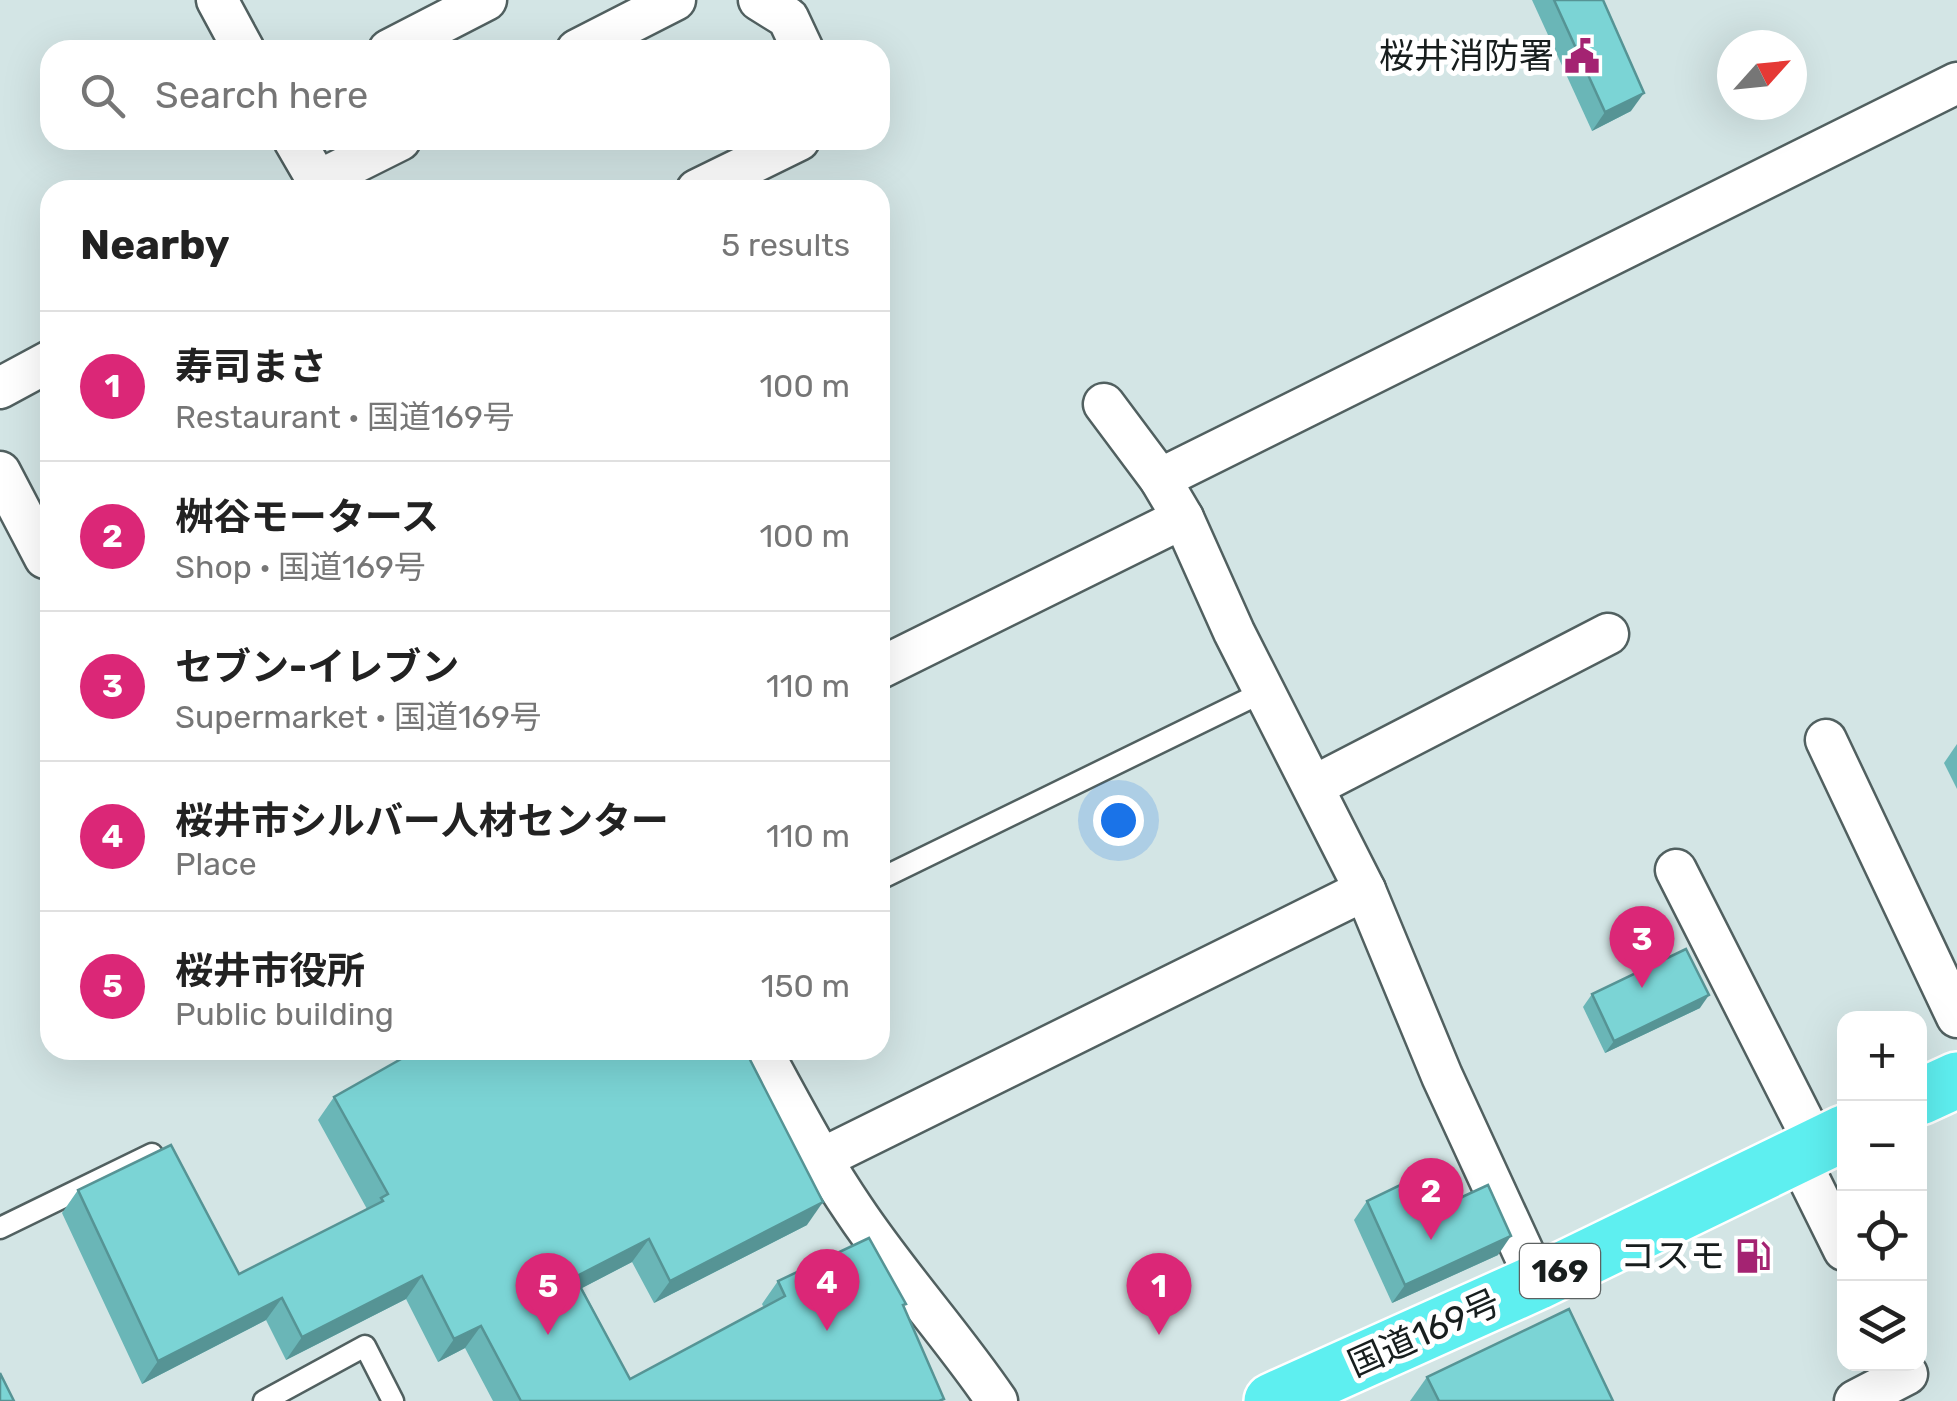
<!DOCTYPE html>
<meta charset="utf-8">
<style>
body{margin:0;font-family:Rubik,"Noto Sans JP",sans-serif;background:#f6f6f6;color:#222}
.controls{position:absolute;right:30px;bottom:30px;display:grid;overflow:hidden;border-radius:20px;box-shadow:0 10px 40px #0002}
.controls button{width:90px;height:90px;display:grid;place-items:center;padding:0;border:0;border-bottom:2px solid #e0e0e0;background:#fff;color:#222;font:50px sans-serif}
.compass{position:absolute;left:1717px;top:30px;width:90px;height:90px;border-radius:50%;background:#fff;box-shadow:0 10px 40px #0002;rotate:63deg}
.you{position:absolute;left:1118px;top:820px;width:35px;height:35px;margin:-25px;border:8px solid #fff;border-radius:50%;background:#1a73e8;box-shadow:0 0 0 15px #1a73e833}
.badge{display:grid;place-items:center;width:65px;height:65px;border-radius:50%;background:#db2777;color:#fff;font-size:32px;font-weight:700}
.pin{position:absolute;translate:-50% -82px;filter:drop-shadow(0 2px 5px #0008)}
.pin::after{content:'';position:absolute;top:52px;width:35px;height:30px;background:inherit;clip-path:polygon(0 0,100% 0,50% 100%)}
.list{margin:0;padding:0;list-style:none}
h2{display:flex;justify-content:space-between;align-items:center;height:130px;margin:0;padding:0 40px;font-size:42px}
h2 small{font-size:32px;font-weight:400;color:#767676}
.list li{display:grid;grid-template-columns:65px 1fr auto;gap:30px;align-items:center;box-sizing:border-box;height:150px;padding:0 40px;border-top:2px solid #e0e0e0}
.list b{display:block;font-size:38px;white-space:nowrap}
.list p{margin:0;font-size:32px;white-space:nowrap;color:#767676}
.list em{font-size:32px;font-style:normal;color:#767676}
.icon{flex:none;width:55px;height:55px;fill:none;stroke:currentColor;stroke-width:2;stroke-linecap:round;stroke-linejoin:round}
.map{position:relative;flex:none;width:1957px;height:1401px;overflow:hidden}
.search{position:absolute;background:#fff;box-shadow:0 10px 40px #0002;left:40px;top:40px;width:850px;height:110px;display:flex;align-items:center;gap:25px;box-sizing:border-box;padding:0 35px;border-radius:30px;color:#767676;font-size:38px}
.panel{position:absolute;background:#fff;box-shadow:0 10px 40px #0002;left:40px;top:180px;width:850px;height:880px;border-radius:30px}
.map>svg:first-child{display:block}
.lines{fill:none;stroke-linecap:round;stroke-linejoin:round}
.service-casing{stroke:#516060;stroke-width:25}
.minor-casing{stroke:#516060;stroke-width:45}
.trunk-casing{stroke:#fff;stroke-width:60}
.service{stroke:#fff;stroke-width:20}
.minor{stroke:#fff;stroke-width:40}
.trunk{stroke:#5eeff0;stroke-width:55}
.wall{fill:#6ab6b7}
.shaded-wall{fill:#569495}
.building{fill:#7bd4d5;stroke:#569495;stroke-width:2.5}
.labels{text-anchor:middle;stroke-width:10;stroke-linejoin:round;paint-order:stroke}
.shield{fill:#fff;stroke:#5d6262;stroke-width:2.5}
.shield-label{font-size:32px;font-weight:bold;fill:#181e1e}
.poi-label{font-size:35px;fill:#181e1e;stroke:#fff;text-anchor:end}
.street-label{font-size:35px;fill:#181e1e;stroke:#fff}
</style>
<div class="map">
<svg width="1957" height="1401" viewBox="0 0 1957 1401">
<rect width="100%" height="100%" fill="#d3e5e5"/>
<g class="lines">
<defs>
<g id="service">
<polyline points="880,879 1265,691"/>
<polyline points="0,1228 152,1154"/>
<polyline points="264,1401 365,1346 393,1401"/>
</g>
<g id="minor">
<polyline points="217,0 244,50"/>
<polyline points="759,0 788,18 803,50"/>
<polyline points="389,50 486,0"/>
<polyline points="577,50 675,0"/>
<polyline points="294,140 323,190"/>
<polyline points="318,181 400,140"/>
<polyline points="697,190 799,140"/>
<polyline points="0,388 50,361"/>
<polyline points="1104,404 1160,479 1183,518 1234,632 1365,890 1442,1076 1537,1282"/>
<polyline points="0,472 45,558"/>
<polyline points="1160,479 1957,83"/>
<polyline points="880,668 1183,518"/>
<polyline points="1826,740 1957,1017"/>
<polyline points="1314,786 1608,634"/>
<polyline points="1676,870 1816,1146"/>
<path d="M761,1050c30,54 58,109 93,160 44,66 98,125 143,191"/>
<polyline points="1797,1155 1844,1250"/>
<polyline points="821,1159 1365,890"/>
<polyline points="1855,1401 1907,1374"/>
</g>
<g id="trunk">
<polyline points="1920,1097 1957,1080"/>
<polyline points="1272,1401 1537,1282 1844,1133"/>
</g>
</defs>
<use href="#service" class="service-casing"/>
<use href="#minor" class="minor-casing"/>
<use href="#trunk" class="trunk-casing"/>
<use href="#service" class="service"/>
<use href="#minor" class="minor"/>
<use href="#trunk" class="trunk"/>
</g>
<g class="wall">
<polygon points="1532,0 1603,0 1631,111 1592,131"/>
<polygon points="1957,744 1957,789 1944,763"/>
<polygon points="1592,994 1700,1008 1605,1053 1583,1007"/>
<polygon points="334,1097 807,1225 654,1303 632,1262 582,1288 630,1379 764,1308 762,1304 778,1281 904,1307 942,1401 493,1401 465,1348 438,1362 406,1299 286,1360 266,1320 142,1384 62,1213 78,1190 239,1274 367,1209 318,1120"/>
<polygon points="1367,1201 1434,1210 1498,1255 1392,1303 1354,1220"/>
<polygon points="1427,1377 1613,1401 1410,1401"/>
</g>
<g class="shaded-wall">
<polygon points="1644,93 1631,111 1592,131 1605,112"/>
<polygon points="1709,995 1700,1008 1605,1053 1614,1041"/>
<polygon points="823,1202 807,1225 654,1303 670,1281"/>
<polygon points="1511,1236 1498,1255 1392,1303 1405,1285"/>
<polygon points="649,1239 632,1262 559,1300 575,1277"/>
<polygon points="422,1276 406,1299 286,1360 302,1337"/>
<polygon points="282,1298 266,1320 142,1384 158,1361"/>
<polygon points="481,1326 465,1348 438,1362 454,1339"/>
</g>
<g class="building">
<polygon points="1554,0 1603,0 1644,93 1605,112"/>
<polygon points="1686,949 1709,995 1614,1041 1592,994"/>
<polygon points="417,1050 745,1050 823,1202 670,1281 649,1239 575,1277 630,1379 785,1296 778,1281 869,1238 906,1304 903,1305 944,1399 939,1401 521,1401 481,1326 454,1339 422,1276 302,1337 282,1298 158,1361 78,1190 171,1145 239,1274 383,1201 381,1198 388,1194 334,1097"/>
<polygon points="1419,1176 1434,1210 1488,1185 1511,1236 1405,1285 1367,1201"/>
<polygon points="1569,1309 1613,1401 1439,1401 1427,1377"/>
<polygon points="0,1373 14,1401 0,1401"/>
</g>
<defs>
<symbol id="civic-bare" viewBox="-9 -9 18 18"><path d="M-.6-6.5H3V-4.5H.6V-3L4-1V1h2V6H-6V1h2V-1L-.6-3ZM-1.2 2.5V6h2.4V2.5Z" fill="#a42372" stroke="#fff" stroke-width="2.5" paint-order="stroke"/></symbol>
<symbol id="fuel-bare" viewBox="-9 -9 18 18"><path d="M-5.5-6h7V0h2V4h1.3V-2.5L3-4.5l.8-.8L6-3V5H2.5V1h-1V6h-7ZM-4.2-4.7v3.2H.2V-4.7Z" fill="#a42372" stroke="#fff" stroke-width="2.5" paint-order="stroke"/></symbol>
</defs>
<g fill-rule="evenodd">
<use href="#civic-bare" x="1557" y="31" width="50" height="50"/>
<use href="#fuel-bare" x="1728" y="1231" width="50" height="50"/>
</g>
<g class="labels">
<rect class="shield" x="1520" y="1244" width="80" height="54" rx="8"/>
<g class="shield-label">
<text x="1560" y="1282">169</text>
</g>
<g class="poi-label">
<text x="1554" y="68">桜井消防署</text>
<text x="1725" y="1268">コスモ</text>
</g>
<g class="street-label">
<text transform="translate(1424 1333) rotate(-24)" y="12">国道169号</text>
</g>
</g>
</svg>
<div class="controls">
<button>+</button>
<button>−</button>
<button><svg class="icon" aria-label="locate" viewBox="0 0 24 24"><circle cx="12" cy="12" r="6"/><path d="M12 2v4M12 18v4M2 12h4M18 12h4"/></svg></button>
<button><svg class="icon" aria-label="layers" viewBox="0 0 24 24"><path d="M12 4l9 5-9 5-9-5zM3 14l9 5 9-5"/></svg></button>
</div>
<svg class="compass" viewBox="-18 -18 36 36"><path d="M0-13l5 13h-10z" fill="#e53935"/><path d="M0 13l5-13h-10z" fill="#767676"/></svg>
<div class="you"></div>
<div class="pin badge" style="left:1159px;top:1335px">1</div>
<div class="pin badge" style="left:1431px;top:1240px">2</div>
<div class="pin badge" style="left:1642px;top:988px">3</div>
<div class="pin badge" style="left:827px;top:1331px">4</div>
<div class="pin badge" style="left:548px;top:1335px">5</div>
<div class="search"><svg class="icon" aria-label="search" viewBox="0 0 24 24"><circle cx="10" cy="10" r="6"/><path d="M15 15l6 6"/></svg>Search here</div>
<section class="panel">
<h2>Nearby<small>5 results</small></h2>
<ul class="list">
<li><span class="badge">1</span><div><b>寿司まさ</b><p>Restaurant · 国道169号</p></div><em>100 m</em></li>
<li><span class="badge">2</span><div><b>桝谷モータース</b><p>Shop · 国道169号</p></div><em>100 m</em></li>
<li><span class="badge">3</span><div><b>セブン-イレブン</b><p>Supermarket · 国道169号</p></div><em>110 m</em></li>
<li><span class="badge">4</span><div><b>桜井市シルバー人材センター</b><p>Place</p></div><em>110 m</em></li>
<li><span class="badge">5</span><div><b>桜井市役所</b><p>Public building</p></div><em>150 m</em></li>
</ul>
</section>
</div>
